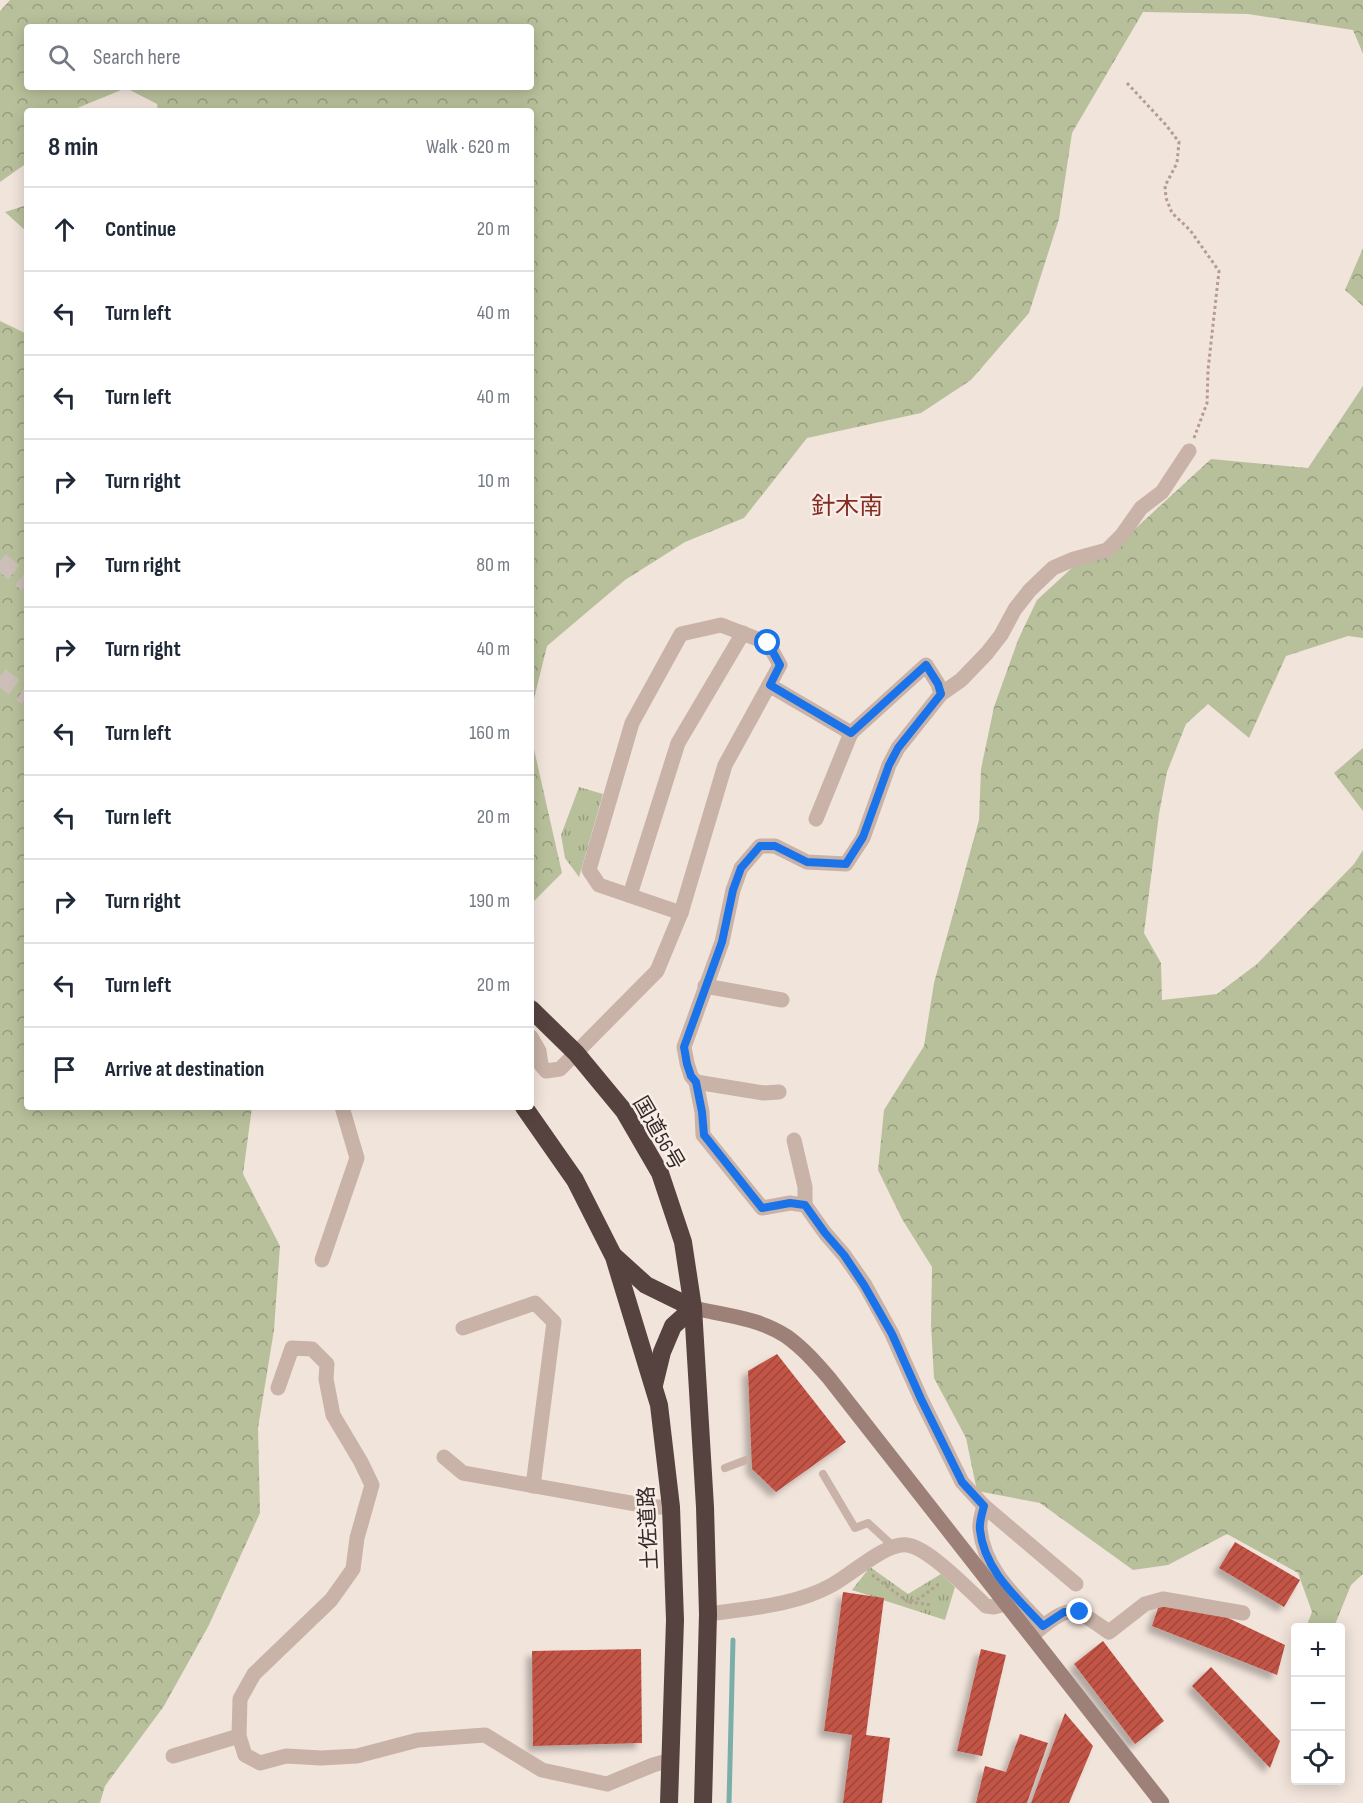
<!DOCTYPE html>
<meta charset="utf-8">
<style>
body{margin:0;font-family:"Sofia Sans Condensed","Noto Sans JP",sans-serif;background:#f2f2f3;color:#1f2937}
.controls{position:absolute;right:18px;bottom:18px;display:grid;overflow:hidden;border-radius:6px;box-shadow:0 3px 15px #0003}
.controls button{width:54px;height:54px;display:grid;place-items:center;padding:0;border:0;border-bottom:2px solid #e0e1e3;background:#fff;color:#1f2937;font:30px sans-serif}
.stop{position:absolute;width:18px;height:18px;margin:-14px;border:4px solid #1a73e8;border-radius:50%;background:#fff}
.stop.end{background:#1a73e8;border-color:#fff;box-shadow:0 2px 6px #0008}
.list{margin:0;padding:0;list-style:none}
h2{display:flex;justify-content:space-between;align-items:center;height:78px;margin:0;padding:0 24px;font-size:26px}
h2 small{font-size:20px;font-weight:400;color:#747a83}
.list li{display:grid;grid-template-columns:39px 1fr auto;gap:18px;align-items:center;box-sizing:border-box;height:84px;padding:0 24px;border-top:2px solid #e0e1e3}
.list b{display:block;font-size:22px;white-space:nowrap}
.list em{font-size:20px;font-style:normal;color:#747a83}
.icon{flex:none;width:33px;height:33px;fill:none;stroke:currentColor;stroke-width:2;stroke-linecap:round;stroke-linejoin:round}
.map{position:relative;flex:none;width:1363px;height:1803px;overflow:hidden}
.search{position:absolute;background:#fff;box-shadow:0 3px 15px #0003;left:24px;top:24px;width:510px;height:66px;display:flex;align-items:center;gap:15px;box-sizing:border-box;padding:0 21px;border-radius:6px;color:#747a83;font-size:22px}
.panel{position:absolute;background:#fff;box-shadow:0 3px 15px #0003;left:24px;top:108px;width:510px;height:1002px;border-radius:6px}
.map>svg:first-child{display:block}
.forest{fill:url(#forest-crowns);fill-rule:evenodd}
.park{fill:url(#park-tufts)}
.lines{fill:none;stroke-linecap:round;stroke-linejoin:round}
.stream{stroke:#7aaea9;stroke-width:5}
.building{fill:url(#building-hatch);filter:url(#shadow)}
.highway-tunnel{stroke:#ccbfb7;stroke-width:18;stroke-dasharray:18 9;stroke-linecap:butt}
.path{stroke:#b59c91;stroke-width:3;stroke-dasharray:3 3;stroke-linecap:butt}
.lane{stroke:#c9b2a7;stroke-width:8}
.street{stroke:#c9b2a7;stroke-width:15}
.secondary{stroke:#9d8179;stroke-width:15}
.highway{stroke:#56433f;stroke-width:18}
.route{stroke:#1a73e8;stroke-width:8}
.labels{text-anchor:middle;stroke-width:5;stroke-linejoin:round;paint-order:stroke}
.street-label{font-size:21px;fill:#362a28;stroke:#f9eee7}
.quarter-label{font-size:24px;fill:#832c22;stroke:#f9eee7}
</style>
<div class="map">
<svg width="1363" height="1803" viewBox="0 0 1363 1803">
<defs>
<pattern id="forest-crowns" width="20" height="18" patternUnits="userSpaceOnUse" patternTransform="scale(1.5)"><rect width="20" height="18" fill="#b8c09b"/><path d="M2 6a3 3 0 1 1 6 0M12 15a3 3 0 1 1 6 0" fill="none" stroke="#969c7e"/></pattern>
<pattern id="park-tufts" width="24" height="20" patternUnits="userSpaceOnUse" patternTransform="scale(1.5)"><rect width="24" height="20" fill="#b8c09b"/><path d="M3 7l-1-3M5 7V3M7 7l1-3M15 17l-1-3M17 17v-4M19 17l1-3" fill="none" stroke="#969c7e"/></pattern>
<pattern id="building-hatch" width="6" height="6" patternUnits="userSpaceOnUse" patternTransform="scale(1.5)"><rect width="6" height="6" fill="#c35447"/><path d="M-1 1l2-2M0 6l6-6M5 7l2-2" fill="none" stroke="#9f463b"/></pattern>
<filter id="shadow"><feDropShadow dx="-5.5" dy="5.5" stdDeviation="3" flood-color="#0004"/></filter>
</defs>
<rect width="100%" height="100%" fill="#f1e4db"/>
<g class="forest">
<path d="M10,0h1353v54l-10,-24 -105,-16 -105,-2 -71,121 -13,86 -30,94 -58,67 -50,33 -114,25 -63,80 -59,24 -60,38 -78,66 -16,65v-600h-373l-1,-7 -31,-16 -56,23h-43v52l-27,19v-171zM27,27h504v60h-504z"/>
<polygon points="24,206 27,207 27,232 5,212"/>
<polygon points="1363,248 1363,306 1345,290"/>
<polygon points="0,321 27,334 27,1107 252,1107 243,1174 280,1246 274,1330 258,1428 260,1513 209,1625 164,1706 105,1786 100,1803 0,1803"/>
<polygon points="1363,386 1363,638 1348,636 1286,656 1249,738 1208,704 1186,724 1167,772 1159,814 1144,933 1161,963 1162,1000 1217,994 1257,964 1354,864 1363,850 1363,1574 1351,1585 1334,1627 1306,1627 1312,1612 1298,1573 1227,1534 1168,1565 1133,1570 1040,1503 977,1491 966,1438 934,1378 931,1325 932,1267 902,1219 878,1170 884,1110 924,1046 934,983 979,820 981,769 994,707 1018,640 1037,600 1086,555 1123,540 1211,459 1308,468"/>
<polygon points="531,736 562,873 531,904"/>
<polygon points="1363,748 1363,811 1334,773"/>
</g>
<g class="park">
<polygon points="579,787 603,794 579,877 565,858 561,835"/>
<polygon points="870,1567 908,1594 941,1574 955,1587 945,1620 852,1590"/>
</g>
<g class="lines">
<polyline class="stream" points="729,1803 733,1640"/>
</g>
<g class="building">
<polygon points="777,1354 846,1442 776,1492 752,1469 748,1371"/>
<polygon points="1235,1542 1300,1580 1284,1607 1219,1568"/>
<polygon points="843,1592 884,1598 866,1735 890,1738 882,1803 843,1803 852,1735 824,1731"/>
<polygon points="1159,1605 1222,1615 1285,1645 1277,1675 1152,1626"/>
<polygon points="1103,1641 1164,1721 1135,1744 1074,1664"/>
<polygon points="641,1649 642,1743 533,1746 532,1651"/>
<polygon points="981,1649 1006,1655 982,1756 957,1751"/>
<polygon points="1211,1667 1280,1741 1270,1768 1192,1686"/>
<polygon points="1065,1713 1093,1746 1069,1803 1031,1803"/>
<polygon points="1020,1734 1048,1743 1027,1803 976,1803 985,1766 1006,1772"/>
</g>
<g class="lines">
<g class="highway-tunnel">
<polyline points="0,561 27,583"/>
<polyline points="0,676 27,697"/>
</g>
<g class="path">
<polyline points="1127,83 1166,125 1179,142 1177,163 1165,186 1166,198 1172,213 1190,230 1219,271 1208,370 1207,403 1194,438"/>
<polyline points="872,1575 908,1602 920,1598 940,1583"/>
<polyline points="909,1602 931,1605"/>
</g>
<g class="lane">
<polyline points="725,1468 746,1460"/>
<polyline points="823,1474 855,1528 868,1523 893,1546"/>
</g>
<g class="street">
<polyline points="941,694 961,680 987,653 1001,635 1015,609 1030,590 1053,568 1074,559 1107,550 1122,535 1141,508 1162,492 1189,451"/>
<polyline points="816,819 851,733"/>
<polyline points="630,895 678,743 743,633"/>
<polyline points="681,913 599,885 589,870 632,723 681,634 721,625 768,643 780,665 769,685"/>
<polyline points="705,986 782,1000"/>
<path d="M531,1037l8,14 2,14 5,6 14,-2 97,-98 24,-58 44,-148 44,-80 82,48 75,-68 12,19 3,10 -43,54 -9,17 -26,73 -17,26 -39,-2 -32,-16h-15l-19,22 -8,22 -11,52 -38,105 3,16 4,13 5,6 6,30 1,23 59,73 28,-5 15,2 20,28 19,22 21,30 27,49 29,65 41,83 22,24c-2,8 -5,16 -4,23 4,41 37,69 63,97"/>
<polyline points="696,1082 764,1093 779,1092"/>
<polyline points="794,1140 805,1187 805,1205"/>
<polyline points="322,1260 357,1158 342,1107"/>
<polyline points="463,1328 535,1303 554,1322 533,1486"/>
<polyline points="278,1388 292,1348 312,1349 327,1364 326,1379 333,1415 361,1462 372,1485 357,1538 353,1569 331,1600 254,1674 240,1699 239,1736 245,1755 260,1763 286,1756 321,1758 357,1756 418,1740 485,1735 542,1770 607,1784 653,1765 671,1760"/>
<polyline points="444,1457 463,1473 653,1507 671,1507"/>
<polyline points="984,1506 1076,1584"/>
<path d="M708,1614c41,-6 86,-8 124,-29 19,-10 54,-43 75,-40 21,2 63,46 79,61l8,1 11,-3"/>
<path d="M1035,1633c36,-30 38,-26 74,-1l36,-28 18,-5 80,14"/>
<polyline points="173,1756 239,1736"/>
</g>
<path class="secondary" d="M693,1308c31,7 66,10 93,28 17,12 30,27 43,42l333,425"/>
<g class="highway">
<polyline points="531,1009 576,1053 624,1111 660,1173 683,1242 693,1308 705,1507 708,1614 703,1803"/>
<polyline points="524,1107 575,1180 614,1257 659,1405 671,1507 675,1620 669,1803"/>
<polyline points="615,1257 646,1285 693,1308"/>
<polyline points="654,1385 662,1352 673,1326 693,1308"/>
</g>
</g>
<g class="lines">
<path class="route" d="M768,643l12,22 -10,20 81,48 75,-68 12,19 3,10 -43,54 -9,17 -26,72 -17,27 -39,-2 -32,-16h-15l-19,22 -8,22 -11,52 -38,105 3,17 4,12 5,6 6,30 2,23 58,73 28,-5 15,2 20,28 19,22 20,30 28,49 29,65 41,83 22,24c-2,8 -5,16 -4,24 4,40 37,68 63,96l21,-14h16"/>
</g>
<g class="labels">
<g class="street-label">
<text transform="translate(659 1133) rotate(60)" y="7">国道56号</text>
<text transform="translate(648 1528) rotate(-93)" y="7">土佐道路</text>
</g>
<g class="quarter-label">
<text x="847" y="514">針木南</text>
</g>
</g>
</svg>
<div class="controls">
<button>+</button>
<button>−</button>
<button><svg class="icon" aria-label="locate" viewBox="0 0 24 24"><circle cx="12" cy="12" r="6"/><path d="M12 2v4M12 18v4M2 12h4M18 12h4"/></svg></button>
</div>
<div class="stop" style="left:768px;top:643px"></div>
<div class="stop end" style="left:1080px;top:1612px"></div>
<div class="search"><svg class="icon" aria-label="search" viewBox="0 0 24 24"><circle cx="10" cy="10" r="6"/><path d="M15 15l6 6"/></svg>Search here</div>
<section class="panel">
<h2>8 min<small>Walk · 620 m</small></h2>
<ul class="list">
<li><svg class="icon" aria-label="ahead" viewBox="0 0 24 24"><path d="M12 20V5M6 11l6-6 6 6"/></svg><div><b>Continue</b></div><em>20 m</em></li>
<li><svg class="icon" aria-label="left" viewBox="0 0 24 24"><path d="M17 20v-9H6M10 6l-5 5 5 5"/></svg><div><b>Turn left</b></div><em>40 m</em></li>
<li><svg class="icon" aria-label="left" viewBox="0 0 24 24"><path d="M17 20v-9H6M10 6l-5 5 5 5"/></svg><div><b>Turn left</b></div><em>40 m</em></li>
<li><svg class="icon" aria-label="right" viewBox="0 0 24 24"><path d="M7 20v-9h11M14 6l5 5-5 5"/></svg><div><b>Turn right</b></div><em>10 m</em></li>
<li><svg class="icon" aria-label="right" viewBox="0 0 24 24"><path d="M7 20v-9h11M14 6l5 5-5 5"/></svg><div><b>Turn right</b></div><em>80 m</em></li>
<li><svg class="icon" aria-label="right" viewBox="0 0 24 24"><path d="M7 20v-9h11M14 6l5 5-5 5"/></svg><div><b>Turn right</b></div><em>40 m</em></li>
<li><svg class="icon" aria-label="left" viewBox="0 0 24 24"><path d="M17 20v-9H6M10 6l-5 5 5 5"/></svg><div><b>Turn left</b></div><em>160 m</em></li>
<li><svg class="icon" aria-label="left" viewBox="0 0 24 24"><path d="M17 20v-9H6M10 6l-5 5 5 5"/></svg><div><b>Turn left</b></div><em>20 m</em></li>
<li><svg class="icon" aria-label="right" viewBox="0 0 24 24"><path d="M7 20v-9h11M14 6l5 5-5 5"/></svg><div><b>Turn right</b></div><em>190 m</em></li>
<li><svg class="icon" aria-label="left" viewBox="0 0 24 24"><path d="M17 20v-9H6M10 6l-5 5 5 5"/></svg><div><b>Turn left</b></div><em>20 m</em></li>
<li><svg class="icon" aria-label="arrive" viewBox="0 0 24 24"><path d="M6 21V4h12l-3 4 3 4H6"/></svg><div><b>Arrive at destination</b></div></li>
</ul>
</section>
</div>
